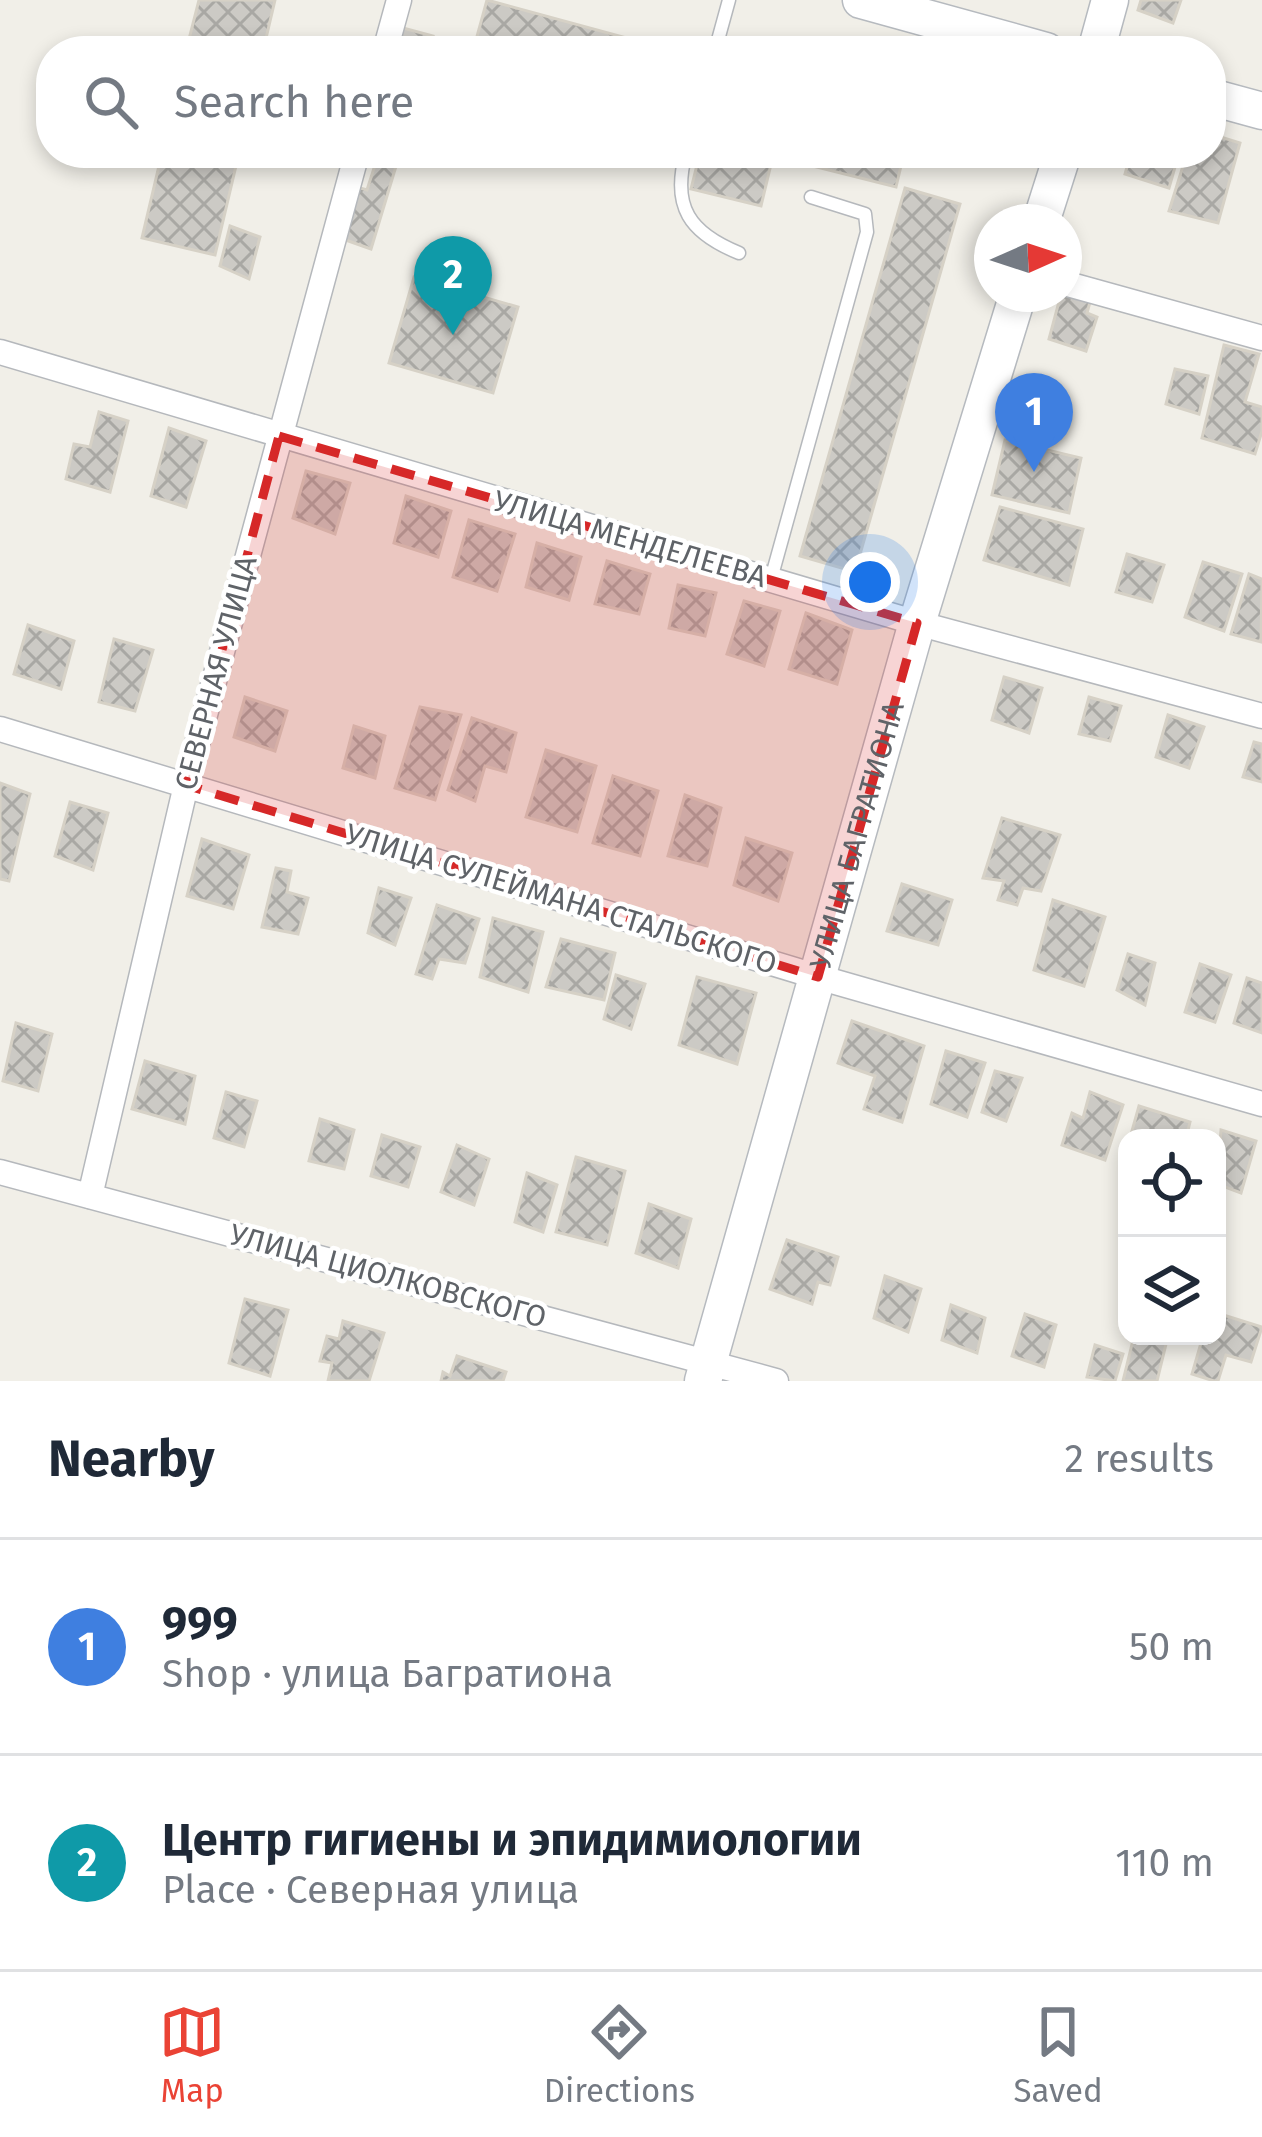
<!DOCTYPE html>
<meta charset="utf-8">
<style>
body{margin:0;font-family:"Fira Sans",sans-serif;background:#f2f2f3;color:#1f2937}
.controls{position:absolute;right:36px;bottom:36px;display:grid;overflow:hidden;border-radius:24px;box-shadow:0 6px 18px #0003}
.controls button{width:108px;height:108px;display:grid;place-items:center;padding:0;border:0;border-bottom:3px solid #e0e1e3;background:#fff;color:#1f2937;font:60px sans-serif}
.compass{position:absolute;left:974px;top:204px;width:108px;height:108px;border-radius:50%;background:#fff;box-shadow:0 6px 18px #0003;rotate:87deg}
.you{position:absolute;left:870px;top:582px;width:42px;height:42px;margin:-30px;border:9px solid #fff;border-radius:50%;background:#1a73e8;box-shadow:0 0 0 18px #1a73e833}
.badge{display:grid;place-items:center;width:78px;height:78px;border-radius:50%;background:#ea4335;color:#fff;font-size:39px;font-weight:700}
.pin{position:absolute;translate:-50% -99px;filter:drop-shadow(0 3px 6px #0008)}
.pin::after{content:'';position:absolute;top:63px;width:42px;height:36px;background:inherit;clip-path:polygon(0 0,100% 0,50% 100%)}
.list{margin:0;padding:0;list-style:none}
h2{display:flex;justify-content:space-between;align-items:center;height:156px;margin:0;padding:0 48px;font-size:51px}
h2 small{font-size:39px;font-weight:400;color:#747a83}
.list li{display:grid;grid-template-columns:78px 1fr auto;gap:36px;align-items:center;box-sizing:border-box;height:216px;padding:0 48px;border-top:3px solid #e0e1e3}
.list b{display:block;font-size:45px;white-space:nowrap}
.list p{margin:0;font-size:39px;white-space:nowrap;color:#747a83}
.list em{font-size:39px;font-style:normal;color:#747a83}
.icon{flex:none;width:66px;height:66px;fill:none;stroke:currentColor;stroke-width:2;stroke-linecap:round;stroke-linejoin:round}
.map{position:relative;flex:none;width:1262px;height:1381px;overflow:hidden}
.search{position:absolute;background:#fff;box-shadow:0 6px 18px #0003;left:36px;right:36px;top:36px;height:132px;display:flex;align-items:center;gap:30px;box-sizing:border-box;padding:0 42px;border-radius:48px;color:#747a83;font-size:45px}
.sheet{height:588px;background:#fff}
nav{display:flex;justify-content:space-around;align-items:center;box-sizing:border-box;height:168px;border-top:3px solid #e0e1e3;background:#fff;font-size:33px;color:#747a83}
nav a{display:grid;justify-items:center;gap:6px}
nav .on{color:#ea4335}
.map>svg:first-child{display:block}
.building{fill:url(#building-cross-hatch);stroke:#d6d1c6;stroke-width:3}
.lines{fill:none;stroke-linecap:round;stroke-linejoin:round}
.lane-casing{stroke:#b5b8bc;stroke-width:15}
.street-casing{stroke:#b5b8bc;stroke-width:27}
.secondary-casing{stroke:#b6babf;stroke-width:39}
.lane{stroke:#fff;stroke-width:12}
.street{stroke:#fff;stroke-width:24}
.secondary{stroke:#fff;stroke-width:36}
.marked{fill:#d62828;fill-opacity:0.2;stroke:#d62828;stroke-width:9;stroke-dasharray:24 15;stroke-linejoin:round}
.labels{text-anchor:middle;stroke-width:9;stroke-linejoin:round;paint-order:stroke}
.street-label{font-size:30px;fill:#5f6368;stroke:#fff}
</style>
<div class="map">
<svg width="1262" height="1381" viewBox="0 0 1262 1381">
<defs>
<pattern id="building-cross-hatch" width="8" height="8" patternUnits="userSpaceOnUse" patternTransform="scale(3)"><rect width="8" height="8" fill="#cccac5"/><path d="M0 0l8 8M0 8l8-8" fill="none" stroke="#a9a8a4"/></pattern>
</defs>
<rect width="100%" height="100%" fill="#f1efe8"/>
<g class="building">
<polygon points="199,0 275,0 263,51 186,51"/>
<polygon points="487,0 645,43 642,51 473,51"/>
<polygon points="1141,0 1181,0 1173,23 1138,10"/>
<polygon points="403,28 433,36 428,51 396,51"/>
<polygon points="1211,134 1240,143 1218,223 1169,211 1187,153 1211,153"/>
<polygon points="162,153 239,153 215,255 142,238"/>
<polygon points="387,153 400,153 371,249 340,238 357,187 367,190 376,162 384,163"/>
<polygon points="700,153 904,153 896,187 773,156 761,206 691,189"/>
<polygon points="1131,153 1179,153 1169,188 1125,174"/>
<polygon points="905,188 960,204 855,572 800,556"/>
<polygon points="230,226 260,237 249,279 220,266"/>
<polygon points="414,277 518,307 493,393 389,363"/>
<polygon points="1061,294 1090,302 1087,313 1097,317 1086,351 1049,339"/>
<polygon points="1224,345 1259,354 1245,402 1262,407 1262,431 1255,454 1202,438"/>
<polygon points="1175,369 1208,376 1199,414 1166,404"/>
<polygon points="99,412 128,421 110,492 66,479 74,444 90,447"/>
<polygon points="169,428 206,441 186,507 151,496"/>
<polygon points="1005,440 1081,458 1069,513 992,495"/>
<polygon points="306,471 350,483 335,534 293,518"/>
<polygon points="406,496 451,511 438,557 394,543"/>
<polygon points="1000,507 1083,529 1069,585 984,560"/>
<polygon points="469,520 515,534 497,591 453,577"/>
<polygon points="537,543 581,557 569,600 526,587"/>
<polygon points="1127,554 1164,565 1152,602 1116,592"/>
<polygon points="607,561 650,574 639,614 595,604"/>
<polygon points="1203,562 1242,574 1224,631 1185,617"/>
<polygon points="1249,574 1262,579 1261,642 1231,634"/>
<polygon points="678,585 716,593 705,636 669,628"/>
<polygon points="744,601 780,611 764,666 727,654"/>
<polygon points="806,613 852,630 837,684 789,669"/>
<polygon points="28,625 74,641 61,689 14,674"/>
<polygon points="114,639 153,650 135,711 99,702"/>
<polygon points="1004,677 1042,688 1029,733 992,720"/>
<polygon points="245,697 287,711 275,751 234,737"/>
<polygon points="1089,697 1121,706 1110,741 1079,734"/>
<polygon points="420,707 461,715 435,800 395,788"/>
<polygon points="1168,715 1204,727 1189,768 1156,757"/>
<polygon points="472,718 516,733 506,772 485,766 475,801 448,790"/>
<polygon points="354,726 385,736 375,778 343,768"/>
<polygon points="1254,742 1262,744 1262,782 1243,777"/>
<polygon points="546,750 596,766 577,832 526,817"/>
<polygon points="613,776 658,791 640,856 593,843"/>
<polygon points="0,783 30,794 9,881 0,879"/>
<polygon points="685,795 721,808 707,866 668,856"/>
<polygon points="70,802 108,813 93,870 55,856"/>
<polygon points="1002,818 1060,835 1041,891 1023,888 1017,905 998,900 1004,881 983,878"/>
<polygon points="746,838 792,853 778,901 734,885"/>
<polygon points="202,839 249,855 233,909 187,896"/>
<polygon points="276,868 291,871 287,892 308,898 298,934 262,927"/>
<polygon points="902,884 952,900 938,945 887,931"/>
<polygon points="379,888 411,898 395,945 368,933"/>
<polygon points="1053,900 1105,917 1084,986 1034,970"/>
<polygon points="437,905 479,919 465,963 439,959 432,979 416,974"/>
<polygon points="493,918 543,932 528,992 480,977"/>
<polygon points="561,939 615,953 604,1000 546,987"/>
<polygon points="1128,954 1155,963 1145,1005 1117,990"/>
<polygon points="1200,964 1231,975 1215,1022 1185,1012"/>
<polygon points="616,975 645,984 631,1029 604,1019"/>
<polygon points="697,977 756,993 737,1064 679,1045"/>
<polygon points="1247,978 1262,983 1262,1033 1234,1023"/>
<polygon points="852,1021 924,1046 902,1122 864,1109 875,1076 838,1063"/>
<polygon points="16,1023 52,1034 38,1091 3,1081"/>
<polygon points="946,1051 985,1063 967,1117 931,1104"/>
<polygon points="145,1061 195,1076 185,1124 132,1109"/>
<polygon points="995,1071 1022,1078 1006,1121 982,1112"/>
<polygon points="226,1092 257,1101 244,1147 214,1138"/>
<polygon points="1090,1092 1123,1105 1105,1160 1062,1145 1072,1113 1083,1118"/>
<polygon points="1139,1106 1190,1122 1186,1138 1130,1138"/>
<polygon points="320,1119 354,1130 344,1169 309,1161"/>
<polygon points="1221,1130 1256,1141 1241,1193 1217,1184"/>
<polygon points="382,1135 420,1147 408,1187 371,1176"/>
<polygon points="457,1145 489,1159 474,1205 441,1192"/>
<polygon points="576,1157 625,1171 607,1245 556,1232"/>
<polygon points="527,1173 557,1185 543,1232 515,1222"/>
<polygon points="649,1204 691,1219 678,1268 636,1253"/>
<polygon points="787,1240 838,1257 830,1285 818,1282 812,1304 770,1289"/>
<polygon points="885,1276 921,1289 908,1332 874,1318"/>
<polygon points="245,1299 288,1310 270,1376 229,1363"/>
<polygon points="951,1305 985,1318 977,1353 942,1340"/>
<polygon points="1217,1313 1262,1327 1251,1362 1226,1355 1218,1381 1214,1381 1192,1374 1203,1336 1217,1336"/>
<polygon points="1025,1314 1056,1325 1044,1367 1012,1356"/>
<polygon points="343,1321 384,1333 369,1381 328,1381 332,1363 320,1361 327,1336 339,1339"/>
<polygon points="1134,1336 1166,1344 1157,1381 1123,1381"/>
<polygon points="1095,1345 1123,1354 1115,1381 1087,1377"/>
<polygon points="457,1356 506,1372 503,1381 441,1381 443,1372 450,1376"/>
</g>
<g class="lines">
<defs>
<g id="lane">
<polyline points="715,51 729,0"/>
<path d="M686,153c-15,54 4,80 53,100"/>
<polyline points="771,579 867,232 865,214 811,197"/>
</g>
<g id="street">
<polyline points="385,51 399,0"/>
<polyline points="1064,283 1262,338"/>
<polyline points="0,352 917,623 1262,716"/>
<polyline points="0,729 818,977 1262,1104"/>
<polyline points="0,1172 776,1381"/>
<polyline points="90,1196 186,785 357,153"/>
</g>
<g id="secondary">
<polyline points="861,0 1046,51"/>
<polyline points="1096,51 1110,0"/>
<polyline points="1211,97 1262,111"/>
<polyline points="1041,222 1063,153"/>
<path id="s1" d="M703,1381l214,-758 101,-329"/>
</g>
</defs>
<use href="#lane" class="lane-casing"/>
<use href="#street" class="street-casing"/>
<use href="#secondary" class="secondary-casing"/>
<use href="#lane" class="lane"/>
<use href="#street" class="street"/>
<use href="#secondary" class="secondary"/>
</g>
<path class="marked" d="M279,436l638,187 -99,354 -632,-192z"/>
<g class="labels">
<g class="street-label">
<text transform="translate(630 539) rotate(16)" y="10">УЛИЦА МЕНДЕЛЕЕВА</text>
<text transform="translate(216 673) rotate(-75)" y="10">СЕВЕРНАЯ УЛИЦА</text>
<text dy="10" stroke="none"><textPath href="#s1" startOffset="567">УЛИЦА БАГРАТИОНА</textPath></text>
<text transform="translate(561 899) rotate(17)" y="10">УЛИЦА СУЛЕЙМАНА СТАЛЬСКОГО</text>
<text transform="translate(388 1276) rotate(15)" y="10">УЛИЦА ЦИОЛКОВСКОГО</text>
</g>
</g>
</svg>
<div class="controls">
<button><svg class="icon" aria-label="locate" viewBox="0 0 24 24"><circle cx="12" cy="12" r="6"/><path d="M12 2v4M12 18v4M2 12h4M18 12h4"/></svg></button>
<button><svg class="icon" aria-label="layers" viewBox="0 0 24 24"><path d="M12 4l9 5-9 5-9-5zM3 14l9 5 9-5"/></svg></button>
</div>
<svg class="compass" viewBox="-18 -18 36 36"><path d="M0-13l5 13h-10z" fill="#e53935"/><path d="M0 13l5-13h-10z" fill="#747a83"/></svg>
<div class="you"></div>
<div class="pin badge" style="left:1034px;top:472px;background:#3f7fe0">1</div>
<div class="pin badge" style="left:453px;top:335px;background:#0f9aa8">2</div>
<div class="search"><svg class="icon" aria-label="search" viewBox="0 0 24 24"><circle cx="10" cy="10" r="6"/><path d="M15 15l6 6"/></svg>Search here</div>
</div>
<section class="sheet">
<h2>Nearby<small>2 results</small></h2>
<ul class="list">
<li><span class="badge" style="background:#3f7fe0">1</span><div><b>999</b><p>Shop · улица Багратиона</p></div><em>50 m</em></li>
<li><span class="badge" style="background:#0f9aa8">2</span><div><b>Центр гигиены и эпидимиологии</b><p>Place · Северная улица</p></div><em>110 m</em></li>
</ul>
</section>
<nav>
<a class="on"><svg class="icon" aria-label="map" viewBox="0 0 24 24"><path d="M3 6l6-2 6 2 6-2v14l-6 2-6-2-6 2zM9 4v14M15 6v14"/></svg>Map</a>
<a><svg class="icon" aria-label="directions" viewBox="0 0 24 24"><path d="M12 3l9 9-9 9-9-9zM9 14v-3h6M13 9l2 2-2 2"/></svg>Directions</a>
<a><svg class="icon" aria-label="saved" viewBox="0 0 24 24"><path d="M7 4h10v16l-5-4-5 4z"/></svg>Saved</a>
</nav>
